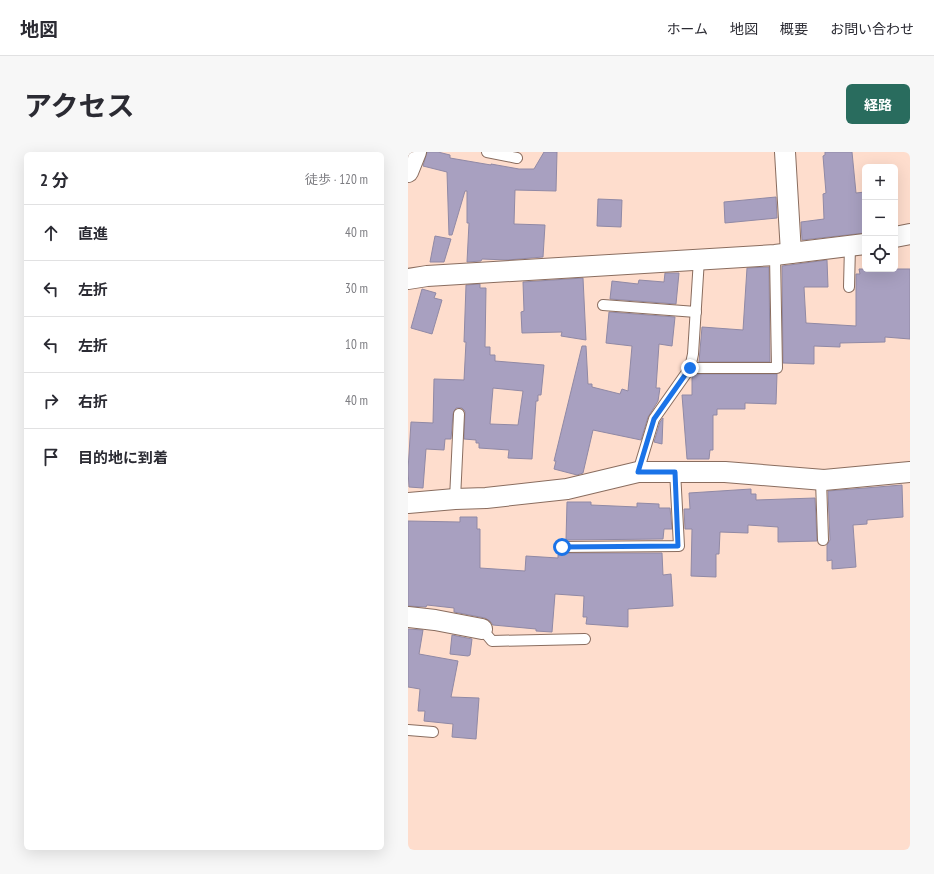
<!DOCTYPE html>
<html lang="ja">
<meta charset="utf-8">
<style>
body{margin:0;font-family:"PT Sans Narrow","Noto Sans JP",sans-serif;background:#f7f7f7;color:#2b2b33}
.controls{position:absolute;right:12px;top:12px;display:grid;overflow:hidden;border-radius:6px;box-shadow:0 4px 16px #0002}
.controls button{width:36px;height:36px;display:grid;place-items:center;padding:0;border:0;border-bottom:1px solid #e1e1e2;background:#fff;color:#2b2b33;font:20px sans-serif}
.stop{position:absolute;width:12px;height:12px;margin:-9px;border:3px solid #1a73e8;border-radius:50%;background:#fff}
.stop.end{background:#1a73e8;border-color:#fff;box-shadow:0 1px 4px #0008}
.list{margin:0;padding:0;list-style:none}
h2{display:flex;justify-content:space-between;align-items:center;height:52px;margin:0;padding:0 16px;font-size:17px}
h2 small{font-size:13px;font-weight:400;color:#7c7c81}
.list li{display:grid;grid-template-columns:26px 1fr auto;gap:12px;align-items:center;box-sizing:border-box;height:56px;padding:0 16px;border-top:1px solid #e1e1e2}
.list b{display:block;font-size:15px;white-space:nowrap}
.list em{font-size:13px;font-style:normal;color:#7c7c81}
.icon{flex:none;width:22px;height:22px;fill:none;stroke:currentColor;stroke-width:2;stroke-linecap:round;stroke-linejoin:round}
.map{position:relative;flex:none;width:502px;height:698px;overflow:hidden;border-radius:6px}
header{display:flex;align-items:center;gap:24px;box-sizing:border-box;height:56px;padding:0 20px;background:#fff;border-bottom:1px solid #e1e1e2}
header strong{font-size:19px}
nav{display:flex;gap:22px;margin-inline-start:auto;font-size:14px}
.intro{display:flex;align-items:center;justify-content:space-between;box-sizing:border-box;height:96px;padding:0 24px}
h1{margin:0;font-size:28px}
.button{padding:10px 18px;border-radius:6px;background:#296c5e;color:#fff;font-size:14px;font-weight:700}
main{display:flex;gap:24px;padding:0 24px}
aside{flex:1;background:#fff;border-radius:6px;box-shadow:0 4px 16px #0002}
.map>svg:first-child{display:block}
.building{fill:#a8a0c0;stroke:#9089a5;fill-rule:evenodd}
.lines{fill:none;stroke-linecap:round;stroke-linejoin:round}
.lane-casing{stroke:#8a6d5f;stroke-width:12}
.street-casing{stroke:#8a6d5f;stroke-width:22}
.lane{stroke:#fff;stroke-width:10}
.street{stroke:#fff;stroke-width:20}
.route{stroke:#1a73e8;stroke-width:5}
</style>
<header>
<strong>地図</strong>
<nav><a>ホーム</a><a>地図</a><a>概要</a><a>お問い合わせ</a></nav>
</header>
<div class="intro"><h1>アクセス</h1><a class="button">経路</a></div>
<main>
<aside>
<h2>2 分<small>徒歩 · 120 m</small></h2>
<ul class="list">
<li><svg class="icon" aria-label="ahead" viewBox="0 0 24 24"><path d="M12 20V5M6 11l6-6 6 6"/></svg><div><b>直進</b></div><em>40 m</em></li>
<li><svg class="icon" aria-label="left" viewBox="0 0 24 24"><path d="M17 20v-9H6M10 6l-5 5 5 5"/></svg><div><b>左折</b></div><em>30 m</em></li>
<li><svg class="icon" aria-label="left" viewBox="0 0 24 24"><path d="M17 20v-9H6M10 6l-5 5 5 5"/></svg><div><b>左折</b></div><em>10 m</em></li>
<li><svg class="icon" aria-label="right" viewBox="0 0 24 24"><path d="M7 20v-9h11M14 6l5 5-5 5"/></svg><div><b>右折</b></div><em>40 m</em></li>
<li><svg class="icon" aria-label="arrive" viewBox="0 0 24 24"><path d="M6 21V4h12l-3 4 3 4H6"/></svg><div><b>目的地に到着</b></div></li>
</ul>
</aside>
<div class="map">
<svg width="502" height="698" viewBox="0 0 502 698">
<rect width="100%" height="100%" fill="#feddcd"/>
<g class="building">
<polygon points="19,0 30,0 42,3 42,6 83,13 83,12 111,17 126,17 136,0 149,0 148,39 107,38 106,72 137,73 135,105 99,108 74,107 73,109 59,110 61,71 59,71 59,39 57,39 44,83 41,83 39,20 15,14"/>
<polygon points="417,0 444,0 448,41 457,40 457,81 394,88 393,70 416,67 415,42 418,41 415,4 417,3"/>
<polygon points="368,45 369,66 317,71 316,50"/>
<polygon points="190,47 214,48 213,75 189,74"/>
<polygon points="27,84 43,87 36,110 22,110"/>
<polygon points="419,108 420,135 396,135 398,171 448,174 448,122 452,122 451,117 502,117 502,187 477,185 477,190 432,191 432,195 406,194 406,212 375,211 374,114"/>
<polygon points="361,115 362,210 291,210 294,175 335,178 339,116"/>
<polygon points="257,121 271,121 268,152 202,147 204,129 230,132 231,128 256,130"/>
<polygon points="175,126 178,188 153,184 154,180 114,181 113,160 116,159 115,130"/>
<path d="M72,132v4h6l-1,59h5v8h5v6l49,4 -3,30h-3v6h-2l-4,58 -24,-1 1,-8 -30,-2v-5h-3v-3l-12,-1 1,-28 -3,-3h-6l-3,6 -2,25h-6l-1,11 -18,-1 -3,39 -14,-1 -1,-17 3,-48 22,1 1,-44 30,1 2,-38h-2l2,-57zM85,236l30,3 -5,34 -28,-1z"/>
<polygon points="14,137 28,141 26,146 34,148 24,182 3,176"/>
<polygon points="201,160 267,165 264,194 251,192 248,236 252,236 250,249 240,265 233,288 185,278 175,321 169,323 146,317 148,309 146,309 174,194 178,194 180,232 184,232 184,235 212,242 214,237 220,239 224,194 198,191"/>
<polygon points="289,222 369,222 368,252 337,251 337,257 309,257 309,263 305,263 305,298 302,298 301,307 279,307 274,243 284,243 284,225"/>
<polygon points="255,266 254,292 246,290 252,270"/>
<polygon points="494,333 495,365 459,368 459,372 445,373 448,415 424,417 424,408 419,409 419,393 422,388 420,339"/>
<polygon points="343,337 343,342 348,342 348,348 407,346 409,389 370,390 370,375 340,373 340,381 312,380 311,402 308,402 308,425 283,424 284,377 277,377 276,357 282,357 281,341"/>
<polygon points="159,350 183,350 183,353 229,355 229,351 251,352 251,356 262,356 264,377 256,377 255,387 158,388"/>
<polygon points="52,365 69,365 69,377 72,377 72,416 117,419 118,404 150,406 150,403 157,403 157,401 254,401 255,423 263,422 265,454 220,457 220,475 178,472 179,465 175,465 176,444 147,442 144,480 128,479 128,477 85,473 82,469 77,466 46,460 46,456 19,453 18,455 0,454 0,369 52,370"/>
<polygon points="0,477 15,478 11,502 50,509 43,545 71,546 68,587 44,585 45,572 16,569 17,559 10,559 12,537 0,535"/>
<polygon points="44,483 64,487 62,503 60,504 42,502"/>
</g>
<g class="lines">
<defs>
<g id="lane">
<polyline points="79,0 109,6"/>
<polyline points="441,135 442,94"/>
<polyline points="195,153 288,160"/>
<polyline points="282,216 369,216 367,103"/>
<polyline points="230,320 246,267 282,216 285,202 291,107"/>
<polyline points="413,328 415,388"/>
<polyline points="47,347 51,262"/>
<polyline points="154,395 271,394 267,319"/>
<polyline points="74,477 84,489 177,487"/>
<polyline points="0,578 25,580"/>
</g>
<g id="street">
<polyline points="377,0 383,101"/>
<polyline points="0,20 8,0"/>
<polyline points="487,85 502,82"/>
<polyline points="0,127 19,124 367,103 457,92"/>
<polyline points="0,351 47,347 78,346 159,337 230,320 317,320 416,328 502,320"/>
<polyline points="0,465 27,468 74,477"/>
</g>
</defs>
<use href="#lane" class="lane-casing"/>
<use href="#street" class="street-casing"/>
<use href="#lane" class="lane"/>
<use href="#street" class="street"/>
</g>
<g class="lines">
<polyline class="route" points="154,395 270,394 267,320 230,320 246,267 282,216"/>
</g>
</svg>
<div class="controls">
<button>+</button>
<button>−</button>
<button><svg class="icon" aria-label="locate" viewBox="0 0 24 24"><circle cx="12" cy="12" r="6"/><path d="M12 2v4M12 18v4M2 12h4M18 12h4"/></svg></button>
</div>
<div class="stop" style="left:154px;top:395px"></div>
<div class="stop end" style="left:282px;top:216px"></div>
</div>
</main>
